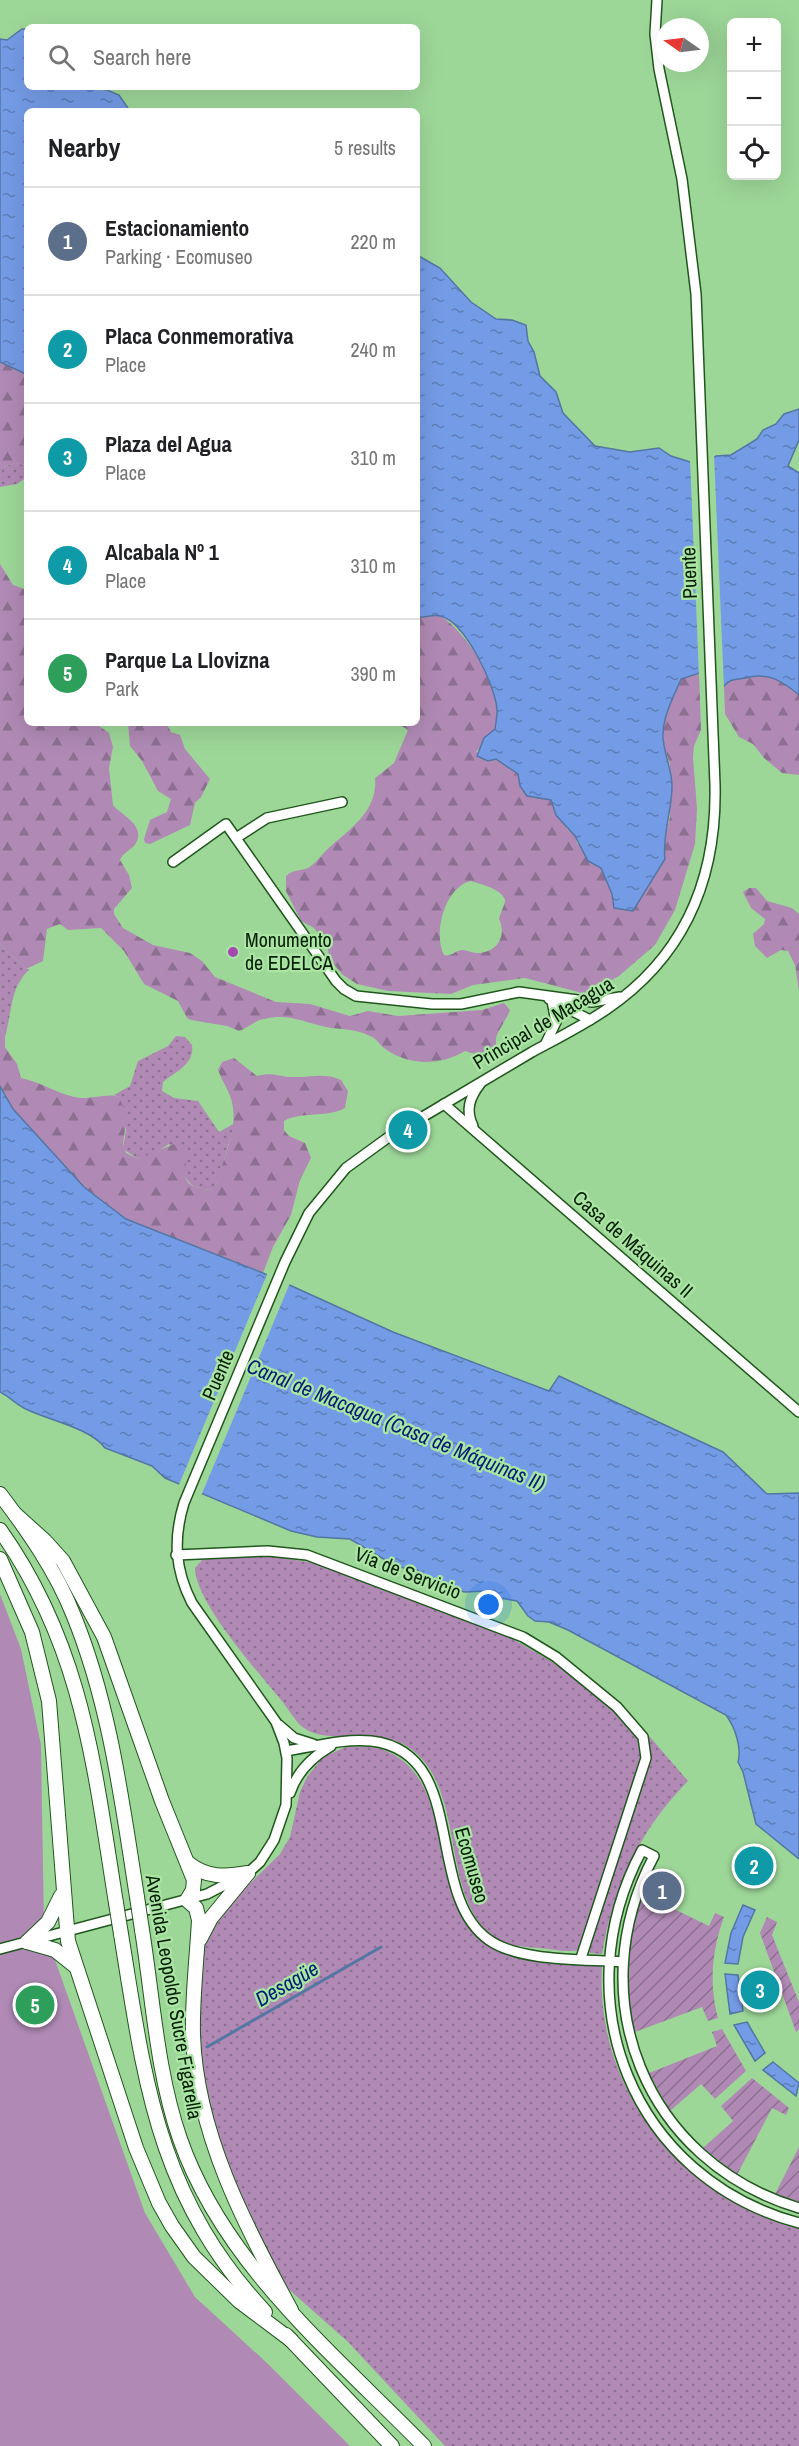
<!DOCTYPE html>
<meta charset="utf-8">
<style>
body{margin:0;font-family:"Archivo Narrow",sans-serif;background:#f2f2f2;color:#202124}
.controls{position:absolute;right:18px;top:18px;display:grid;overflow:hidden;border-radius:9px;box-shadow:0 6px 24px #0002}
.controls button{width:54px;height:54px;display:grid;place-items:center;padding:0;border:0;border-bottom:2px solid #e0e0e0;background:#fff;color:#202124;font:30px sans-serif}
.compass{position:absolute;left:655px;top:18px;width:54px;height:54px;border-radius:50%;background:#fff;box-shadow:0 6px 24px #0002;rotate:284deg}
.you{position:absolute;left:489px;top:1605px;width:21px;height:21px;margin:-15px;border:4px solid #fff;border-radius:50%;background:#1a73e8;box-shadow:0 0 0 9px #1a73e833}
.badge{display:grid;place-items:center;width:39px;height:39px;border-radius:50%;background:#1a73e8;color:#fff;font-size:20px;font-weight:700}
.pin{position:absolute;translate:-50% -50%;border:3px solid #fff;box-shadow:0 2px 6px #0006}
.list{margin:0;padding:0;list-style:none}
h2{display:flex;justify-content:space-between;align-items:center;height:78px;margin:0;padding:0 24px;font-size:26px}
h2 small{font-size:20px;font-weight:400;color:#757577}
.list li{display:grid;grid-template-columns:39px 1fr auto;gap:18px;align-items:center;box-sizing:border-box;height:108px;padding:0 24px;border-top:2px solid #e0e0e0}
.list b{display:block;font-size:22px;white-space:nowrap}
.list p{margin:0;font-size:20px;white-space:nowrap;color:#757577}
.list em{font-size:20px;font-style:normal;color:#757577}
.icon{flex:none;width:33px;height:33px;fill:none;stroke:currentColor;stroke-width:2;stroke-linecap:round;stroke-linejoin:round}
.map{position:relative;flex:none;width:799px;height:2446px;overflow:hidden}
.search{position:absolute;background:#fff;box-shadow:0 6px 24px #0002;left:24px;top:24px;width:396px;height:66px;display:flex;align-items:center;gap:15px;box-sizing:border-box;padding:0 21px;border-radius:9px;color:#757577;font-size:22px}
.panel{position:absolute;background:#fff;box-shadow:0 6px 24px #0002;left:24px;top:108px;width:396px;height:618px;border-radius:9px}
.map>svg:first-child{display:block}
.grass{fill:url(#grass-dots)}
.forest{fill:url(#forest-firs);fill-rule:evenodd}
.park{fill:#b08ab5}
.garden{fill:url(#garden-furrows)}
.water{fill:url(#water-ripples);stroke:#5476a3;stroke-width:1.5}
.pier{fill:#9dd798}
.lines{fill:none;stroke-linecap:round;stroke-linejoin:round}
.stream{stroke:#5476a3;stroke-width:3}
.street-tunnel{stroke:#7fb27b;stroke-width:9;stroke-dasharray:9 4.5;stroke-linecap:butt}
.street-casing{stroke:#20571d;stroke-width:12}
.secondary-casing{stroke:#20571d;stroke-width:16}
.street{stroke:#fff;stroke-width:9}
.secondary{stroke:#fff;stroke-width:14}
.secondary-bridge-casing{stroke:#20571d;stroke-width:16;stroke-linecap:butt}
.secondary-bridge{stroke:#fff;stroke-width:14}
.poi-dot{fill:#a548b2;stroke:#aae5a4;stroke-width:2}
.labels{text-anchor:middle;stroke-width:4.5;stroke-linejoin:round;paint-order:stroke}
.street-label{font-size:20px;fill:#081f07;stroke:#aae5a4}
.poi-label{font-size:20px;fill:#081f07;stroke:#aae5a4;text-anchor:start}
.water-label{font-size:21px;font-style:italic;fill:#001e73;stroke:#aae5a4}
</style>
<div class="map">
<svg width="799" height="2446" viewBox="0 0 799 2446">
<defs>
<pattern id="grass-dots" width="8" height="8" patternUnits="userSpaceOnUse" patternTransform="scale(1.5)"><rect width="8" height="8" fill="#b08ab5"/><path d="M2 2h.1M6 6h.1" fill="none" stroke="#8d7091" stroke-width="1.8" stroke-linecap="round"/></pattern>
<pattern id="forest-firs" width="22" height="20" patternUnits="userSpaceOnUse" patternTransform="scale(1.5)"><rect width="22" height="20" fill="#b08ab5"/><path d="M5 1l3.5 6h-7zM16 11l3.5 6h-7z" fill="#8d7091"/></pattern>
<pattern id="garden-furrows" width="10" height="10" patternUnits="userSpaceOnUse" patternTransform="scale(1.5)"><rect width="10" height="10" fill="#b08ab5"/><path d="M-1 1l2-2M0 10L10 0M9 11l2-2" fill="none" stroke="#8d7091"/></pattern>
<pattern id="water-ripples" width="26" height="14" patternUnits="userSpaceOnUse" patternTransform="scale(1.5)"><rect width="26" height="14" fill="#749be6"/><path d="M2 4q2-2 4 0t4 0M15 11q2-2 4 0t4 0" fill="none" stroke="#5d7eb8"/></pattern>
</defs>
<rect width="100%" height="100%" fill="#9dd798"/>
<g class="grass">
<polygon points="16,463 24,465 27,477 17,484 0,487 0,468"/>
<path d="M0,944c7,11 18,14 26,25h4c-20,17 -18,44 -25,68l-5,-10z"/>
<path d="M176,1036l9,1 7,8c3,19 -17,27 -29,37l-1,9 12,7 24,3 21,31 16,-9 -18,60 -6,7c-15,-2 -24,-4 -28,-20l3,-9 -17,-17 -17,11 -14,4 -15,-10 3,-19 -7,-33 -5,-2 16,-9 8,-25 30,-15z"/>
<path d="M210,1557h65l47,7 182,70 60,35 44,37 27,27 5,11v20l-60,186c-13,3 -28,-1 -41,-2 -15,-1 -36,-2 -48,-13 -50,-43 -26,-138 -75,-182 -36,-32 -84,-5 -112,-25 -9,-6 -16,-20 -23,-28 -22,-27 -86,-98 -86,-132l8,-9z"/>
<path d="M644,1730l44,51c-49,50 -74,105 -86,173l-12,-1 -3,-3 2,-8 61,-179v-19z"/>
<path d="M346,1747c10,0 22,-1 32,1 85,26 42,150 108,195 32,22 79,18 116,21 -8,126 79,233 197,265v217h-354l-97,-104 -64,-57 -43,-85 -28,-80 -12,-61 -3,-24 6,-93 32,-45 44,-43 10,-17 10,-45 7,-15 16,-20z"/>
</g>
<g class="forest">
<polygon points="0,362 27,374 27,474 24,465 16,463 0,468"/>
<path d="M0,564l13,21 14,5v133h68l14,10 4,14 -4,21 4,37c8,10 33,20 23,38 -4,7 -13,9 -16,17l9,15 3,13 -18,21v5l9,14 30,17 37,8 12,8 13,16 61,25 34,2 40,12 18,-5 30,5 84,-6 22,-7 6,7c-4,10 -9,16 -13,25 -2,4 0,10 -2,14 -4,12 -22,4 -30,2 -25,15 -57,15 -81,-3 -5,-4 -8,-10 -14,-12 -15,-8 -29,-6 -44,-9 -24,-5 -37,-14 -62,-8 -9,1 -16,9 -25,12l-12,-5 -36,-6 -4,-2 -9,-17 -34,-17 -20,-33 -23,-23 -33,2 -8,-6 -13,5 -4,32 -17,8c-8,-11 -19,-14 -26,-25z"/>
<path d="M440,615c30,21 63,74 56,112 -2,9 -14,18 -20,25l20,7 22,15 2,12 7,10 24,4 16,29 8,7 2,7 9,9 2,9 13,7 11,26 2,14 51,-49 -2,-14 7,-28v-53l-7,-20v-14l3,-15 15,-36 18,-6 2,57 -7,16 -1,11 4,52 -2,35 -20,66 -20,35 -36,31 -33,18 -61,-16 -52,7 -22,9 -63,-3 -31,-7 -14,-9 -13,-15 -3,-14 -13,-18 -13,-7 -15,-30v-15c8,-8 18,-4 25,-10 8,-6 13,-15 20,-20 22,-19 47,-37 44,-68l19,-15 14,-33 -11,-7h20v-106zM471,881c9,3 31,8 34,19 0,5 -5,13 -6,19 8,17 -2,34 -22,34 -5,0 -10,-3 -14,-3 -8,0 -11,7 -19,5 -11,-20 0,-68 27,-74z"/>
<polygon points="760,673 778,679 799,695 799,775 782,773 764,758 753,744 739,737 725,714 724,686 730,679"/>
<polygon points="128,723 166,723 171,732 180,735 185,749 210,779 201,797 195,803 190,825 150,844 145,843 144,839 150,820 167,812 171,799 158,791 142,761 130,746"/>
<polygon points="749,888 756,888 767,901 792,908 799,914 799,991 795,965 788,951 781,950 767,958 755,946 753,934 764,924 765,919 751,908 743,892"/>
<path d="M0,1027l5,10v10l12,17 4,14c21,4 39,18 60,20 12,1 26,-5 38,-1l8,18 -4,29 3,9 12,6 36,-15 12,8c1,26 -9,33 25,38l6,-7c7,-29 24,-58 13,-87 -3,-9 -9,-17 -12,-26l4,-8 12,-4 23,18c15,-4 19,0 33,1 18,1 34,-5 51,3l7,11 -3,17c-17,10 -44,3 -61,13v9l5,6 16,7 6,15 -11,22 -9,35 -18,32 -10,26 -137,-54 -42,-32 -71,-78 -13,-23z"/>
</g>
<polygon class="park" points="0,1594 21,1649 41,1745 44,1929 145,2213 195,2297 267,2363 350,2446 0,2446"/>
<g class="garden">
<path d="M643,1894l66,32 6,-13 9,4c-12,33 -15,66 -6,101l-10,3 -6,-14 -67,25c-12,-43 -9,-96 8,-138z"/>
<polygon points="767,1917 777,1922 772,1935 799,2002 799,2030 796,2032 760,1933"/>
<polygon points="722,2029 746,2071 715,2099 701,2084 670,2111 649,2073 717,2046 712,2032"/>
<polygon points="752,2078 789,2108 786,2115 772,2108 737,2175 703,2148 733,2121 721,2106"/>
<polygon points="799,2147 799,2202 775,2194"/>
</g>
<g class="water">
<polygon points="22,29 27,29 27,87 100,87 119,95 130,111 27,111 26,374 0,362 0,39 7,40"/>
<path d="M417,255l23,13 31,34 25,17 16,1 14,5 2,16 6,11 6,24 16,16 7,21 32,33 35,6 29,-4 12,8 32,10 13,-10 15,-1 26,-16 6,-9 13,-6 8,-10 15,-5v31l-11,26 11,7v222c-18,-15 -31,-23 -54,-17 -10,2 -14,0 -21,8l-22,-14 -21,7c-8,20 -22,43 -17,66 2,14 8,26 8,41 0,25 -10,49 -7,73l-32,52 -19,-3 -2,-14 -11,-26 -13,-7 -13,-25 -19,-21 -5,-15 -24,-4 -7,-10 -2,-12 -22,-15 -8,2 -11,-5 7,-18 11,-9c1,-6 2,-13 2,-19 -1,-23 -32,-89 -57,-94 -6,-2 -16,2 -23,1z"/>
<path d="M0,1086l13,23 71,78 42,32 137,54 130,59 156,59 10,-15 164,76 44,42 32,-1v366l-43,-35 -13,-52 -5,-10c4,-14 -3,-35 -12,-47l-158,-85 -19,-8 -14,-1 -7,-5 -11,-15 -17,-3 -15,-7 -19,1 -19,-3 -15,-6 -12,-10 -26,-8 -44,-26 -33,-2 -26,-6 -126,-53 -13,-12 -47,-18c-13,-19 -56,-28 -77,-38 -10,-4 -18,-13 -28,-18z"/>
<polygon points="743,1905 755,1910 743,1937 738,1964 725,1963 731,1933"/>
<polygon points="725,1974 738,1975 743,2011 730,2014"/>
<polygon points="747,2022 765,2053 755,2061 734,2025"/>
<polygon points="773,2062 799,2083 796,2096 763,2070"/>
</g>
<g class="pier">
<polygon points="714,454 724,689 718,689 699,676 690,459 703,462"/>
<polygon points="268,1272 290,1283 201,1496 178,1487"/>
</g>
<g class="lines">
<polyline class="stream" points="207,2047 381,1947"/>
<polyline class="street-tunnel" points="397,1131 414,1122"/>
<defs>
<g id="street">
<polyline points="236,838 267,818 342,802"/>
<polyline points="173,862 226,824 336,981 344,989 356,996 432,1004 461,1004 519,992 592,1002 620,997"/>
<polyline points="549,999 590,1020"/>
<polyline points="546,1043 556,1022 552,1001"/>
<polyline points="444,1104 799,1412"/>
<path d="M414,1122c40,-24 79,-47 118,-70 26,-14 52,-27 75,-43 79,-54 110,-131 108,-224l-19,-491 -14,-115 -23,-110 -4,-35 2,-34"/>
<path d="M473,1126c-8,-16 -3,-29 7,-42"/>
<polyline points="176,1555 268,1551 307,1555 523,1637 556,1657 617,1707 643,1737 646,1758 581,1958"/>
<polyline points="279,1725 294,1738 313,1744"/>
<path d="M286,1751c27,-4 58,-13 85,-10 99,11 52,153 118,199 31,22 96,19 133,22"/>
<path d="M290,1793c7,-21 22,-36 41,-47"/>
<path d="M0,1949l207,-55 41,-21 12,-11 14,-22 12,-35 1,-47 -3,-15 -8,-21 -84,-119c-17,-33 -19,-64 -8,-100l101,-241 24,-49 37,-45 51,-37"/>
<path d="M799,2208c-154,-46 -220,-211 -145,-352l-12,-6c-80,150 -10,328 157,373"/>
</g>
<g id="secondary">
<path d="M0,1494c28,37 56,77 73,120 37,90 49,188 64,283"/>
<path d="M15,1514l30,27 18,20 41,76 58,164 32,79 -1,10 -6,10 9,8 3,12c-2,38 -7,77 -6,115 3,97 52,191 98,275"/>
<path d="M0,1530c83,117 94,236 116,373"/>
<polyline points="0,1559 32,1632 49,1701 68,1941 136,2148 159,2203 172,2226 194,2257 239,2301 291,2340"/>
<path d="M188,1863c19,15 37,14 60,10"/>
<path d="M142,1930c11,69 15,143 38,209 44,126 154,215 244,307"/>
<path d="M121,1934c24,148 36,262 144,378"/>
<polyline points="200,1939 211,1918 248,1873"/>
<polyline points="27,1942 48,1922 61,1896"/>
<polyline points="27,1942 55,1950 75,1966"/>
<polyline points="286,2335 392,2446"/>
</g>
</defs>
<use href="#street" class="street-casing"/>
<use href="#secondary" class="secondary-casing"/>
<use href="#street" class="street"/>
<use href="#secondary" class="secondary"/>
<defs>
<g id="secondary-bridge">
<polyline points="137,1897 142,1930"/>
<polyline points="116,1903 121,1934"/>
</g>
</defs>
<use href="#secondary-bridge" class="secondary-bridge-casing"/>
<use href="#secondary-bridge" class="secondary-bridge"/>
</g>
<circle class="poi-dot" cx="233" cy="952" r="6"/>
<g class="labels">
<g class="street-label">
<text transform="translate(689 573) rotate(-92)" y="7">Puente</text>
<text transform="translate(543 1023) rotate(-31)" y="7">Principal de Macagua</text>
<text transform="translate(633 1244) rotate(41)" y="7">Casa de Máquinas II</text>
<text transform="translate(218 1375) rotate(-67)" y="7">Puente</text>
<text transform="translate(408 1573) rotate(21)" y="7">Vía de Servicio</text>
<text transform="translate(472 1865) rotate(74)" y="7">Ecomuseo</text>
<text transform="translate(174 1997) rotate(80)" y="7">Avenida Leopoldo Sucre Figarella</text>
</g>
<g class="poi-label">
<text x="245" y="947">Monumento<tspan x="245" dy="23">de EDELCA</tspan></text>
</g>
<g class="water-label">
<text transform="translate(396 1425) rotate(22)" y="7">Canal de Macagua (Casa de Máquinas II)</text>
<text transform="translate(287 1984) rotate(-30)" y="7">Desagüe</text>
</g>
</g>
</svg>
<div class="controls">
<button>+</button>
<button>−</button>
<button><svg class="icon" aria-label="locate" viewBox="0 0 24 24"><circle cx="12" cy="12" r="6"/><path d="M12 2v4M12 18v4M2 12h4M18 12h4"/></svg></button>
</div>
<svg class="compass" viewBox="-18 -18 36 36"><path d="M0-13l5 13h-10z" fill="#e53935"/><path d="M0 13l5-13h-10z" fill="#757577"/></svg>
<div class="you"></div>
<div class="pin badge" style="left:662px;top:1891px;background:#5c6f8a">1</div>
<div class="pin badge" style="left:754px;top:1866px;background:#0f9aa8">2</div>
<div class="pin badge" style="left:760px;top:1990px;background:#0f9aa8">3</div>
<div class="pin badge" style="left:408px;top:1130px;background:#0f9aa8">4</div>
<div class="pin badge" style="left:35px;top:2005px;background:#2e9e5b">5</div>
<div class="search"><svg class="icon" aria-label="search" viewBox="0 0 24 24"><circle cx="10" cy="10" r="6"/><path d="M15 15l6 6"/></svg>Search here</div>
<section class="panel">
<h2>Nearby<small>5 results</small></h2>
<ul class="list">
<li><span class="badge" style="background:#5c6f8a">1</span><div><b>Estacionamiento</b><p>Parking · Ecomuseo</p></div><em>220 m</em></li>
<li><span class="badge" style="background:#0f9aa8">2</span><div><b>Placa Conmemorativa</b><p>Place</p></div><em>240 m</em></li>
<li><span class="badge" style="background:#0f9aa8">3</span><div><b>Plaza del Agua</b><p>Place</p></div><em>310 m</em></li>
<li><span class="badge" style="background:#0f9aa8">4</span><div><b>Alcabala Nº 1</b><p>Place</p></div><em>310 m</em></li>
<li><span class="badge" style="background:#2e9e5b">5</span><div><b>Parque La Llovizna</b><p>Park</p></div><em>390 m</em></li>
</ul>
</section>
</div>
